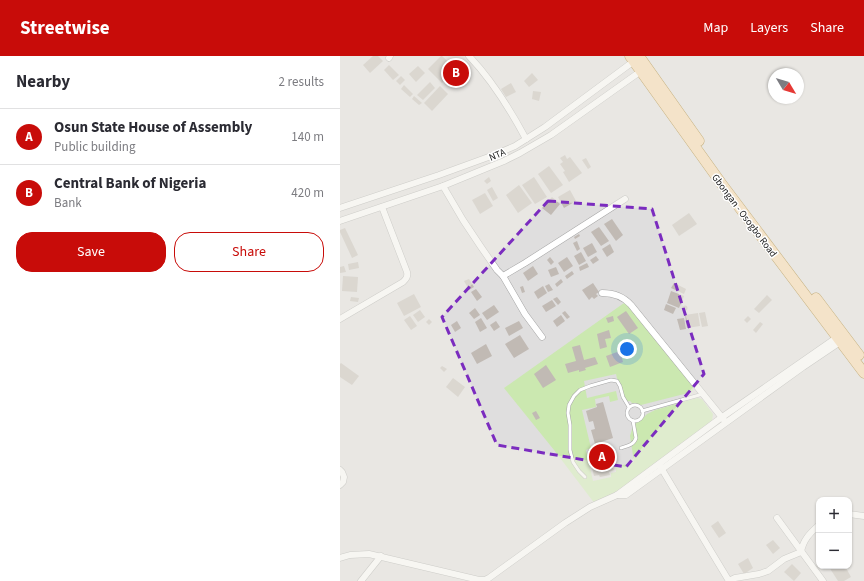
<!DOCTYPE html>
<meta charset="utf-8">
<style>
body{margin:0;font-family:"Source Sans 3",sans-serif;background:#f2f2f3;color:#2b2b33}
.controls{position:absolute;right:12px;bottom:12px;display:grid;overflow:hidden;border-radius:8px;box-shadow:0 1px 3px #0004}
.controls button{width:36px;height:36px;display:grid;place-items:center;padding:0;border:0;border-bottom:1px solid #e1e1e2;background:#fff;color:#2b2b33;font:20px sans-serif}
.compass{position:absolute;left:428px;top:12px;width:36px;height:36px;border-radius:50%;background:#fff;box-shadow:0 1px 3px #0004;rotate:128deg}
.you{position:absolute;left:287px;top:293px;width:14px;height:14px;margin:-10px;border:3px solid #fff;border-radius:50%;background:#1a73e8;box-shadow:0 0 0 6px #1a73e833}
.badge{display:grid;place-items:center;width:26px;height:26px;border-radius:50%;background:#c80c09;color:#fff;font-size:13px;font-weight:700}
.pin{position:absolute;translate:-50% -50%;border:2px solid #fff;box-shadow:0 1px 4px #0006}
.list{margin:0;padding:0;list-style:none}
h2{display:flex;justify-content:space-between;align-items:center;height:52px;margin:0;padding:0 16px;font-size:17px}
h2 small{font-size:13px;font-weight:400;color:#7c7c81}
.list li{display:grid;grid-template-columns:26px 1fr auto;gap:12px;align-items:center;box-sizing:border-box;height:56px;padding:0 16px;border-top:1px solid #e1e1e2}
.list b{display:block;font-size:15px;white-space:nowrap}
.list p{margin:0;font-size:13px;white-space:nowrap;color:#7c7c81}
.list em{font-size:13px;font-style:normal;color:#7c7c81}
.actions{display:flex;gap:8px;padding:12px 16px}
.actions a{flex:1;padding:9px 0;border:1px solid #c80c09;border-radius:16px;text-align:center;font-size:14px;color:#c80c09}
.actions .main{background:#c80c09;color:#fff}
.map{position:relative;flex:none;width:524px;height:525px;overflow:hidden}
header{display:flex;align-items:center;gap:24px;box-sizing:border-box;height:56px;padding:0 20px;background:#c80c09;color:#fff}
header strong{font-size:19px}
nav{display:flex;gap:22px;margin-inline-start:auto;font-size:14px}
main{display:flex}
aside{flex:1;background:#fff}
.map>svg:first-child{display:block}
.residential{fill:#dfdede;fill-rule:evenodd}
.grass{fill:#cbe8b0}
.building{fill:#c1bab4}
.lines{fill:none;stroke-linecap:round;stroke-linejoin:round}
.service-casing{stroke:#a5a5a5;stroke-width:4}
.minor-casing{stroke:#a5a5a5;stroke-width:7}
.primary-casing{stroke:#966907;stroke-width:11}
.service{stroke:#fff;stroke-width:3}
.minor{stroke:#fff;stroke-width:6}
.primary{stroke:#f8d6a5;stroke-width:10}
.marked{fill:none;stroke:#7b2cbf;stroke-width:3;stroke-dasharray:8 5;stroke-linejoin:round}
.labels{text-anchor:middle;stroke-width:3;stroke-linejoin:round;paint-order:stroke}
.street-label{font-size:10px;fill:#212121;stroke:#fff}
</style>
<header>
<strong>Streetwise</strong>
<nav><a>Map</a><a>Layers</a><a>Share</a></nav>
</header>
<main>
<aside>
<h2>Nearby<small>2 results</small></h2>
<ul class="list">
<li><span class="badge">A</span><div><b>Osun State House of Assembly</b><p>Public building</p></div><em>140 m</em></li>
<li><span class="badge">B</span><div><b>Central Bank of Nigeria</b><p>Bank</p></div><em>420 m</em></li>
</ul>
<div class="actions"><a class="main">Save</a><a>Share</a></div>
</aside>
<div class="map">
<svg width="524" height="525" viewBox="0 0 524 525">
<rect width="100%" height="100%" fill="#f1eee8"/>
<path class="residential" d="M0,0h524v525h-524zM434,18h24v24h-24zM479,444h30v66h-30z"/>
<polygon class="grass" points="284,247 292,251 354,330 352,336 301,349 292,347 290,345 286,346 284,339 281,340 276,318 244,325 247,342 276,335 278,344 270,346 269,340 255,343 256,351 242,354 251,392 246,394 253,425 271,421 271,417 276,416 276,411 294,406 290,380 293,370 298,365 302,363 307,358 315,354 357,342 362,343 373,358 372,365 281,433 279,436 255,448 214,394 164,332"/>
<g class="building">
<polygon points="33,0 38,0 43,5 30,17 23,9"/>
<polygon points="101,0 102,0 123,20 113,30 106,23 102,27 88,13"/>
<polygon points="49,9 59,19 53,24 44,14"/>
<polygon points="78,10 85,17 76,26 69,18"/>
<polygon points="192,17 198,24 189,31 184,25"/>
<polygon points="61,20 65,24 60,29 56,25"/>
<polygon points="90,26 95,32 83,44 77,39"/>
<polygon points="171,27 176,36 166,41 161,33"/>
<polygon points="64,29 73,38 70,41 61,33"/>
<polygon points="100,30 108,38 92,55 84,47"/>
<polygon points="193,35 201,36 199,45 192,43"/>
<polygon points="74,40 82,47 79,49 72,43"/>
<polygon points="225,99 227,103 230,101 242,117 229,126 223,116 225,115 220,108 223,106 220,102"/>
<polygon points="246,102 251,111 248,113 242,104"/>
<polygon points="209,110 223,129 211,137 198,118"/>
<polygon points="149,121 151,125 147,128 144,125"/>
<polygon points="194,121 207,141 195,148 182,129"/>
<polygon points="179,129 192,147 178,157 166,139"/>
<polygon points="152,131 158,142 153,145 147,134"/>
<polygon points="230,134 236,145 224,152 218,141"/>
<polygon points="145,137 153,150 140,158 132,144"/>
<polygon points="212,141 220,148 211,159 202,152"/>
<polygon points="349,157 357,168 339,180 332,169"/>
<polygon points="272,163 283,179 276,185 264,168"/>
<polygon points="259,171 269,185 261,190 251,176"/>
<polygon points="5,172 18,199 12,202 0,176 0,174"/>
<polygon points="239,178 240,180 235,183 234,181"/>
<polygon points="237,185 240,193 237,195 233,187"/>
<polygon points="252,187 257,196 248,201 243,192"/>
<polygon points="270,188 274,196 267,201 262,193"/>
<polygon points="241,196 246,205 239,209 234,200"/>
<polygon points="256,200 259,204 253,208 250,204"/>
<polygon points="210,201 214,206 211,209 207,204"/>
<polygon points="227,201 233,210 224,216 218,207"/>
<polygon points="18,206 19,212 9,214 8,208"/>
<polygon points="247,207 249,211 240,215 239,211"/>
<polygon points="4,210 6,216 0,217 0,211"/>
<polygon points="193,210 198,218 188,225 183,217"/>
<polygon points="216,211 219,218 211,221 208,214"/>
<polygon points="232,215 234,218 227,223 225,220"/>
<polygon points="3,220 18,221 17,236 2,235"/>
<polygon points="129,223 134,231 129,234 124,225"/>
<polygon points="221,223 223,226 217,231 215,228"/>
<polygon points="253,227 259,236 256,238 258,240 254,243 252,241 249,244 242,234"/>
<polygon points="334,227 346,233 344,238 331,232"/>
<polygon points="209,228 213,234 208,236 205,230"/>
<polygon points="183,230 185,236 182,237 180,231"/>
<polygon points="203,230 207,237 198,243 194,236"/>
<polygon points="136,233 142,241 137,245 131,236"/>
<polygon points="331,235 344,240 339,252 327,247"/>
<polygon points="74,238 81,251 64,260 57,247"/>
<polygon points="427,239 432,244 419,257 414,253"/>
<polygon points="11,241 19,242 18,246 10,245"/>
<polygon points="217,241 221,246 218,249 213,243"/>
<polygon points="212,244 216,250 206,256 202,250"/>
<polygon points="326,248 336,252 333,258 324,254"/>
<polygon points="154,249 159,256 147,264 142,257"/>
<circle cx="345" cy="252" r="2.5"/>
<polygon points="135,252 140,259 134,263 129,257"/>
<polygon points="80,254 85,261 78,266 73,259"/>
<polygon points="225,255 230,261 227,263 222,257"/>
<polygon points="286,255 298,272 289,278 277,261"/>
<polygon points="365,256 368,270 362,271 359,257"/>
<polygon points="358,257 360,270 347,272 345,259"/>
<polygon points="221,259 225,265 217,271 213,265"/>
<polygon points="70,260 77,270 71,274 64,264"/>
<polygon points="273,260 274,265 268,267 266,262"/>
<polygon points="408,260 411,263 407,267 404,264"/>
<polygon points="141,262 147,272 140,276 135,266"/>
<polygon points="344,262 346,273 340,274 337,263"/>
<polygon points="89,263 92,266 89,269 86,266"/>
<polygon points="117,265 121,272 115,276 111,269"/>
<polygon points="156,265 160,271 154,275 150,269"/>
<polygon points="179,265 183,272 169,280 165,272"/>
<polygon points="420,266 423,268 416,277 413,274"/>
<polygon points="269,274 271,282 265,283 267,291 260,293 257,278"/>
<polygon points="180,279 189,293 174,302 165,288"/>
<polygon points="146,288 152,300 137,308 131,297"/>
<polygon points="240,289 244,304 255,301 258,308 245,312 246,314 239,316 239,314 228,317 225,308 236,305 232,291"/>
<polygon points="280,295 283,306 270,311 266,300"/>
<polygon points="1,307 19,320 12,329 0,321 0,308"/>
<polygon points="206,309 216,324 203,332 194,318"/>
<polygon points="102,310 107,313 104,316 100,312"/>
<polygon points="113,322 125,331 118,341 106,331"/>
<polygon points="263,346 273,382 255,388 251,374 255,373 253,365 249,366 246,355 257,351 256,348"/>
<polygon points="196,355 200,362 196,364 192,357"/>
<polygon points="264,386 265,388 268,388 269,395 273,394 276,407 272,408 274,414 269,416 270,419 260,421 259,419 254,420 248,394 263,390 262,387"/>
<polygon points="378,465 386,477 379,482 371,470"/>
<polygon points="433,484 440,492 433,498 426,489"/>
<polygon points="408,502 413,512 404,518 398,508"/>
<polygon points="452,508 461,517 454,525 444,516"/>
<polygon points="490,510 505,510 511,521 504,525 498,525 489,511"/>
</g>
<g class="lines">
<defs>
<g id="service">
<circle cx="295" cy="357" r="8"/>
<polyline points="302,355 363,338"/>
<path d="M281,392c6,-2 13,-3 15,-10l-3,-17"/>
<polyline points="245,421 239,415 233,406 230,394 230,369 228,357 229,349 234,340 240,334 250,330 271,324 277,325 280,330 283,341 289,351"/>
</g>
<g id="minor">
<path d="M129,0c22,23 42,55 57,83"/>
<polyline points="49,2 50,0"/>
<polyline points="103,130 123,164 141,191 157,214 163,220 185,258 202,281"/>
<polyline points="0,152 99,119 154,99 175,90 205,71 294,5"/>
<polyline points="0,165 103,130 164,105 180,97 211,79 301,15"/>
<polyline points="163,220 185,207 285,143"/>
<path d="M262,237c12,0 21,3 29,12l93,115"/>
<path d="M0,263l63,-37c3,-3 5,-5 4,-10l-25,-65"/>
<polyline points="320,410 369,492 389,525"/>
<polyline points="0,414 2,416 4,421 3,426 0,429"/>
<polyline points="277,439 286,439 463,311 503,284"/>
<polyline points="509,458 524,460"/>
<polyline points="437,462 483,525"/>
<polyline points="0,502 10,499 29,498 139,524 145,524 149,522 225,467 250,451 277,439 378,364 499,280"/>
<polyline points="21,525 41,500"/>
<path d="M389,525l6,-3 24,-4 9,-3 16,-12 17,-7c2,-12 9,-19 18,-27"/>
</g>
<g id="primary">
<polyline points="290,0 381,127 524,317"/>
<polyline points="299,0 359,85"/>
<polyline points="476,242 519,299"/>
</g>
</defs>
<use href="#service" class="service-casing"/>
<use href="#minor" class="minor-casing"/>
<use href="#primary" class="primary-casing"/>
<use href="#service" class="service"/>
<use href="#minor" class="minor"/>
<use href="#primary" class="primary"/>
</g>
<path d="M0 0H524V525H0ZM208,145l104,8 52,165 -78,93 -129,-22 -55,-128z" fill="#f1eee8" fill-opacity=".55" fill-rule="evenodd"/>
<path class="marked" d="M208,145l104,8 52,165 -78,93 -129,-22 -55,-128z"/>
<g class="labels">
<g class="street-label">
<text transform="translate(157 98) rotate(-23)" y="4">NTA</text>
<text transform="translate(405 159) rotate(53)" y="4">Gbongan - Osogbo Road</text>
</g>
</g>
</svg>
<div class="controls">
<button>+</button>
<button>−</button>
</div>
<svg class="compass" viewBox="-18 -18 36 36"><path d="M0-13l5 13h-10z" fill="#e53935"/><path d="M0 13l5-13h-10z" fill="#7c7c81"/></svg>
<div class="you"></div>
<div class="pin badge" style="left:262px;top:401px">A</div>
<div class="pin badge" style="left:116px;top:17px">B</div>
</div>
</main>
